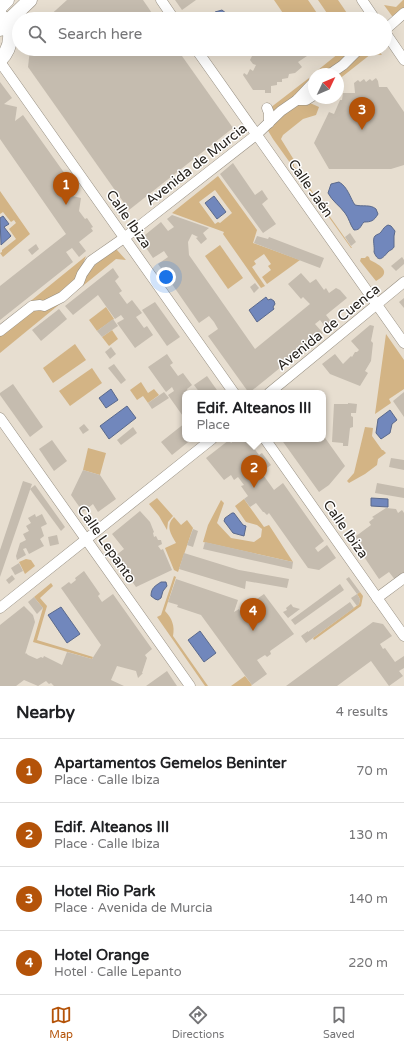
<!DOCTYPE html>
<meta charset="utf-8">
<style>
body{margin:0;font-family:"Varela Round",sans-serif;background:#f2f2f2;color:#202124}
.compass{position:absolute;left:308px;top:68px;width:36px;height:36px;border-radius:50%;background:#fff;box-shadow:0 4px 16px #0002;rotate:46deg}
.you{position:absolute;left:166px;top:277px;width:14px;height:14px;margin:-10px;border:3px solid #fff;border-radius:50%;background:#1a73e8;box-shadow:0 0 0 6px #1a73e833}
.badge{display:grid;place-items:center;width:26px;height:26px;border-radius:50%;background:#b45309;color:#fff;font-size:13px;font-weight:700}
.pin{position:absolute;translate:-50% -33px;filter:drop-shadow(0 1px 2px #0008)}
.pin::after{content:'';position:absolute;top:21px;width:14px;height:12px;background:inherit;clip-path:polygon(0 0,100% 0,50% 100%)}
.popup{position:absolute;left:182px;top:390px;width:144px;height:52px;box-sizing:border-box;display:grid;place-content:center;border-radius:8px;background:#fff;filter:drop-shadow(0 1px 3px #0005);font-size:13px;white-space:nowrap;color:#757577}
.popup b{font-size:15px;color:#202124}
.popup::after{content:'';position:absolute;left:50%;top:100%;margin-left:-8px;border:8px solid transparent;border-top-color:#fff}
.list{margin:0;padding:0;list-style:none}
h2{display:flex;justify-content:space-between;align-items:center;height:52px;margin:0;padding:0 16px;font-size:17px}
h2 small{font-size:13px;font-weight:400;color:#757577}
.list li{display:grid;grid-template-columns:26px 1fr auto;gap:12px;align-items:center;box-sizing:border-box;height:64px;padding:0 16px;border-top:1px solid #e0e0e0}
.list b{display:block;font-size:15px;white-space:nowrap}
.list p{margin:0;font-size:13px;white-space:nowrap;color:#757577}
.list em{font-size:13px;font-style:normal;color:#757577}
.icon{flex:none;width:22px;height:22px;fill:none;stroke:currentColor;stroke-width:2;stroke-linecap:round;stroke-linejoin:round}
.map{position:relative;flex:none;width:404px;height:686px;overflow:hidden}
.search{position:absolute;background:#fff;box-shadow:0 4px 16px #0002;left:12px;right:12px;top:12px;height:44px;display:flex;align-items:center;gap:10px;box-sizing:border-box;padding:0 14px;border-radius:22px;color:#757577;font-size:15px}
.sheet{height:308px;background:#fff}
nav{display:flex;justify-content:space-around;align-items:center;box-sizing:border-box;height:56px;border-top:1px solid #e0e0e0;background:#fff;font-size:11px;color:#757577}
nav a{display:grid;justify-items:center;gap:2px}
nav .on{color:#b45309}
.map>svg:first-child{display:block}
.green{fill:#d3b485;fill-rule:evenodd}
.water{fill:#7187bc;stroke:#5a698c}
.building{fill:#c5bcaf}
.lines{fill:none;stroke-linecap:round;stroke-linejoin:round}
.street-casing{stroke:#978f82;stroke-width:11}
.secondary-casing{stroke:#978f82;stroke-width:15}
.street{stroke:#fff;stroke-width:10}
.secondary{stroke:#fff;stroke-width:14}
.labels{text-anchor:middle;stroke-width:3;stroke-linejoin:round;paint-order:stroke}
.street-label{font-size:14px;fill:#26221d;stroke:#fff}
</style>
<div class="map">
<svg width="404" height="686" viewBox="0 0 404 686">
<rect width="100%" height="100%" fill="#e7ded0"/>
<g class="green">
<polygon points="274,0 308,0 321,19 287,19"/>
<polygon points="318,0 338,0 351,19 331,19"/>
<polygon points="403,0 404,0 404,11 395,16 392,16 384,5 396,7"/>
<polygon points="344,49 355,49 326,74 321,74 318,70"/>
<polygon points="363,49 377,49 382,55 371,54 338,80 338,74"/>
<polygon points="309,78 309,83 272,117 270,108"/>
<polygon points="310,103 319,107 316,115 303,119 283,135 281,139 294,160 294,167 295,167 352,248 351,248 273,139 267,129 293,106"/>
<path d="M218,176l39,54 -4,13 47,17 -33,24 -5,-7 9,-7 -3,-4 3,-2 -7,-10 -10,7 2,3 -4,3 13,19 -4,2 -38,-54 1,-2 -52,-19zM215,190l17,23 -12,10 -2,-1 -3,2 -16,-22z"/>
<polygon points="0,191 30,234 3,257 0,253 2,252 2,250 16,239 9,229 16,223 14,220 11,222 3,212 0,214"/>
<polygon points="220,245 243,278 228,289 205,256"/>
<polygon points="114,250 117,250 126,260 116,259 69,297 96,264"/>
<path d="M86,256c-2,5 -8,23 -11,26 -9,10 -26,23 -41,19l-10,8 -2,-1z"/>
<path d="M367,256l2,1 1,3c10,5 23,12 6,21l-16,-20 1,-3h4z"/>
<polygon points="60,302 61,303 0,353 0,335 31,310"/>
<polygon points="106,307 114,319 97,331 89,320"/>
<polygon points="112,330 118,339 109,346 102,337"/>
<polygon points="386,334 404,360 404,389 389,399 391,403 375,414"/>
<polygon points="75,344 86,360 53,383 43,368"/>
<polygon points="92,368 102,383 70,406 59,391"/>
<polygon points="141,382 148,393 154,389 159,395 148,403 143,396 137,400 130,390"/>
<polygon points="365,427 373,428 372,436 382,450 383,450 386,453 378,459 377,465 365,474 349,483 347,481 354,473"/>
<polygon points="88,448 106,453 100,475 83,470"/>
<polygon points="157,498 173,516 168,522 167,530 159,516 149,504"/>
<polygon points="244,499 264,527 269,525 293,562 203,542 208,525 221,500 224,503 217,523 231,538 254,542 261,537 262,529 257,525 246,522 235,506"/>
<path d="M174,517l7,8 6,-5 6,8 -15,44 -4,-2 -9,-22 11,-5c-5,-9 -11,-17 -2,-26z"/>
<polygon points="26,559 31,560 35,566 25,574 19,562"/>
<path d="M174,576l2,1 -11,34c7,7 10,15 8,25l35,50h-3l-48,-69 4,-2z"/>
<polygon points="51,583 53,586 40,598 47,606 37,640 93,657 92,659 33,642 43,608 34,597"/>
<polygon points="360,592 363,596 361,606 314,640 313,638 359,604 360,599 357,594"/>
<polygon points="245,676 252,685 251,686 231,686"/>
</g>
<g class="water">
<polygon points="222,10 227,14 226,19 213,19 212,18 215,12"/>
<path d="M339,182c9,5 11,16 16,23 8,2 15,-1 21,4l2,5c-4,7 -7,8 -14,8 -4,4 -3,8 -10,8 -4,-5 -5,-12 -9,-17 -5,-7 -13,-12 -17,-20l3,-9z"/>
<polygon points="214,196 226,212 217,219 205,203"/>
<polygon points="3,216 9,224 4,227 11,236 1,245 0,218"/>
<path d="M388,225l3,1 4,5 -1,5v11c-1,2 -3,3 -5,4 -5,5 -10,14 -15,1 1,-5 -2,-13 1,-16 2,-2 5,-2 6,-4 3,-4 3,-5 7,-7z"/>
<polygon points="266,297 268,300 271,299 274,301 275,304 273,307 274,309 257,322 249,310"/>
<polygon points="111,389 118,400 106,408 99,398"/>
<polygon points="127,406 136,418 109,439 100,426"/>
<polygon points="390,410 397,420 392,424 390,433 381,439 376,433 378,419"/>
<polygon points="371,498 388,499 388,507 371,506"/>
<polygon points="232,513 234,513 243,525 246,526 244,536 233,533 224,521 225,518"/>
<path d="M161,582h5l1,4 -4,5 -2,7 -3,2 -3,-1 -4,-3c0,-8 4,-10 10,-14z"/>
<polygon points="61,607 80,634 67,643 48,615"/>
<polygon points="200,631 216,653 204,662 188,640"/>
</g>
<g class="building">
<polygon points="67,0 143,0 156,19 46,19"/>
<polygon points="175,0 196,0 182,10"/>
<polygon points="30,49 177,49 233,128 129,210 28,67"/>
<polygon points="252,49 302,49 307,56 298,62 302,67 295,73 289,74 288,78 282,79 282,82 277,82 277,85 271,86 271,93 265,93 265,90 253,90 243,75 244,73 247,75 250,69 253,71 256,65 253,64 250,60 254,52"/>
<polygon points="376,78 378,81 379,87 387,87 404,112 404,165 391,169 329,169 314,143 329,112 334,114 340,100 342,100 343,93 355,93 354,83 358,80 360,82 364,79 366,82 370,79 372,81"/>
<polygon points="0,82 12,98 4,104 17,107 15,121 23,115 65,174 59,178 66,187 63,189 68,195 81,198 79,211 85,219 87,218 93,227 91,228 93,231 79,242 86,251 79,257 72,248 66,252 73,262 0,320 0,286 66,234 0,139"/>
<polygon points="233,163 255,195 262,190 268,199 262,204 276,224 263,233 220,174"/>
<polygon points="172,215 209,228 203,233 207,239 201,244 196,238 198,237 192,234 188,242 189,255 255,349 310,304 303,297 301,299 288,284 301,273 310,283 316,279 324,290 326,288 329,293 336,288 340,290 347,298 326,315 333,324 327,329 320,320 315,324 323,333 249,393 208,336 218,329 214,322 209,316 199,323 158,264 168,257 164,251 153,258 140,239 161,222 168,231 174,227 167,219"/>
<polygon points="350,233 356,242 351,246 345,237"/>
<polygon points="257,236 268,239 269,237 324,258 320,268 254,243"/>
<polygon points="36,244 39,249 32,255 28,250"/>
<polygon points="402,257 404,260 404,264 396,271 391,266"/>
<polygon points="113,268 119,277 115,281 122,291 119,293 127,304 132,300 142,313 136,317 144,328 147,326 153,335 135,348 117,323 124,319 121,315 115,319 98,295 73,315 65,306"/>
<polygon points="255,283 259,288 254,293 250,287"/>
<polygon points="404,298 404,308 399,302"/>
<polygon points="155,302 180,337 167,346 142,310"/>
<polygon points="59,309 67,319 41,341 32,330"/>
<polygon points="113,319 118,326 102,337 97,331"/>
<polygon points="370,325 374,326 371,341 373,343 371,361 365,371 368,373 360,386 330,374 322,364 335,354 343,364 351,356 352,357 355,352 357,352 359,350 351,341"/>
<polygon points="111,347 116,354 110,359 105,352"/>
<polygon points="167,354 173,363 170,365 178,376 183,373 192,385 187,389 189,393 185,393 185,419 168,395 174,391 172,387 166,392 148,367"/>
<polygon points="114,364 126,380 121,384 108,368"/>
<polygon points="207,376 219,393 200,393 194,385"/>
<polygon points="13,384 43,427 30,437 0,395 0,393"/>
<polygon points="164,392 169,398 152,409 148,403"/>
<polygon points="404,392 404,417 393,401"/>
<polygon points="348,403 357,404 356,413 351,413 351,416 353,417 353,427 350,428 348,446 343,446 343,443 332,442 334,404 348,404"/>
<polygon points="185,423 185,439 192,439 172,455 161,442"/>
<polygon points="84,424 89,430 83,434 79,428"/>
<polygon points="133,427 137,433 121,445 117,440"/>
<polygon points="323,435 345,466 329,485 319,492 281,439 323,439"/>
<polygon points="236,439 247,439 259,455 262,453 271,465 261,472 269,483 274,490 283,483 324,541 315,548 318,552 327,545 336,558 319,570 308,568 269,513 267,515 264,512 263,512 256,503 250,507 244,499 248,496 241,486 244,485 238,477 234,480 231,475 224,480 206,458 229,440 231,443"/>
<polygon points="52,440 67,461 54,471 39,449"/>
<polygon points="391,458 404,460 404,470 389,467"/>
<polygon points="83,470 100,475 116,499 98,512 93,504 83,512 71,495"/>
<polygon points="23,481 32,484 0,577 0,550"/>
<polygon points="377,483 404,488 404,498 375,493"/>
<polygon points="35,485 65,527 61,531 30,489"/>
<polygon points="386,508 396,509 398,513 402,510 404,513 404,575 396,581 389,572 379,579 352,539 371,525 369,522 374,518 372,517"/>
<polygon points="140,511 150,522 154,532 153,533 154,537 156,536 158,540 161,540 162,544 158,546 161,550 163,549 172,570 136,587 121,566 122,565 115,556 124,549 112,534"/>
<polygon points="35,514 36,517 42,514 47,524 41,527 44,536 40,539 44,546 29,554 26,548 23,549 26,555 17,560 16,556 20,543 26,540 23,534 29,531 26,526 31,523 28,518"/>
<polygon points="193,529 198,531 193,547 187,545"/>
<polygon points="57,535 59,544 50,546 48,537"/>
<polygon points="205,542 293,562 292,569 203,549"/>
<polygon points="184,553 239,570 289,579 287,588 246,581 245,589 179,569"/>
<polygon points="19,563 23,571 15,575 11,568"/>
<polygon points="84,571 100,594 98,596 102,602 113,594 152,649 145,655 147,658 142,673 143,673 138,678 136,671 117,666 111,680 124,686 54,686 51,683 49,684 46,681 38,686 24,680 16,686 0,686 0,625 24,606 33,615 35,622 25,654 26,653 28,655 37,659 41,657 43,658 44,656 62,665 67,652 92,659 101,645 61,588 69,582 71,584 76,580 75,578"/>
<polygon points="12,575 15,579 9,584 6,580"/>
<polygon points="349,577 360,592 357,594 360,599 359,604 357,606 351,598 357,594 346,579"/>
<polygon points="176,579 238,600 234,612 239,609 240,611 264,594 294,634 270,651 271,654 267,657 265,655 257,660 267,674 252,685 201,615 177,607 178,605 168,602"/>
<polygon points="340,584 344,590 295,625 291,620"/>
<polygon points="34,597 43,608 37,614 28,602"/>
<polygon points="350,602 354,608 306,643 301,636 308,631 308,632"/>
<polygon points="291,604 293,607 300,609 288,618 283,612 287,610 286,608"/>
<polygon points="373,622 383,624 392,636 380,644 383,649 385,648 395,662 404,656 404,668 399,671 403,676 389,686 371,661 337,686 286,686"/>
<polygon points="167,671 177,686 146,686"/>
</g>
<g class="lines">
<defs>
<g id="street">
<polyline points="161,0 174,19"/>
<polyline points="362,0 375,19"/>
<polyline points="385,30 404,13"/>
<polyline points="385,32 404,60"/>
<polyline points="196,49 404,343"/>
<polyline points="0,62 234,393"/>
<polyline points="330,74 343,65 359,49"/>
<polyline points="297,100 306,100 314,95"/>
<polyline points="267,108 269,113 269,123"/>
<polyline points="0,331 32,306 40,305 44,306 62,297 79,282 82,274 91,261 124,238 256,135 281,111 297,100 314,82"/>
<polyline points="269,393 404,282"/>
<polyline points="0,418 190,686"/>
<polyline points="265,439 404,636"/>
<polyline points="377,598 404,578"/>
<polyline points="0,608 212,439"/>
</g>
<g id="secondary">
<polyline points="0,7 7,0"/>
<path d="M0,15c14,12 13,32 0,45"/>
<polyline points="0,29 30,0"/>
</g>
</defs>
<use href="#street" class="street-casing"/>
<use href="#secondary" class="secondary-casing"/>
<use href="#street" class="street"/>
<use href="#secondary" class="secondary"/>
</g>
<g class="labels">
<g class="street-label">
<text transform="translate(196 164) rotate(-38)" y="5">Avenida de Murcia</text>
<text transform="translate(311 188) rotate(55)" y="5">Calle Jaén</text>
<text transform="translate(129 219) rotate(55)" y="5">Calle Ibiza</text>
<text transform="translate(328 327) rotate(-39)" y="5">Avenida de Cuenca</text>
<text transform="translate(346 529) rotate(55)" y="5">Calle Ibiza</text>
<text transform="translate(107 544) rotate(55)" y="5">Calle Lepanto</text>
</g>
</g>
</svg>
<svg class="compass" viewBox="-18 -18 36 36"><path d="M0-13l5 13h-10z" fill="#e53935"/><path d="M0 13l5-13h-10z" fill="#757577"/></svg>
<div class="you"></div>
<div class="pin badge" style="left:66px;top:205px">1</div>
<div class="pin badge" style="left:254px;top:488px">2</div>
<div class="popup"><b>Edif. Alteanos III</b>Place</div>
<div class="pin badge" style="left:362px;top:130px">3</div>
<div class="pin badge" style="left:253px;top:631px">4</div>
<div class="search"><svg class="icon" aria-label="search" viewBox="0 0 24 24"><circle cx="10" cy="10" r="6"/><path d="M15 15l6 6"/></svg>Search here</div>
</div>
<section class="sheet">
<h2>Nearby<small>4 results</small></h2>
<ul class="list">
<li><span class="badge">1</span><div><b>Apartamentos Gemelos Beninter</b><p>Place · Calle Ibiza</p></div><em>70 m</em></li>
<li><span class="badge">2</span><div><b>Edif. Alteanos III</b><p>Place · Calle Ibiza</p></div><em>130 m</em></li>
<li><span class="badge">3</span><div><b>Hotel Rio Park</b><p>Place · Avenida de Murcia</p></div><em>140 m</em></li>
<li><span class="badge">4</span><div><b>Hotel Orange</b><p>Hotel · Calle Lepanto</p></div><em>220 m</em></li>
</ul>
</section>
<nav>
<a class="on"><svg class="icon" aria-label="map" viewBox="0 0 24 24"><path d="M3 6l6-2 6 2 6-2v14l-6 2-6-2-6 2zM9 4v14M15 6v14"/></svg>Map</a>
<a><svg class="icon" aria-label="directions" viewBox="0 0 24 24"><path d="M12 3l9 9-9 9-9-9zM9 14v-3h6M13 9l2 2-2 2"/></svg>Directions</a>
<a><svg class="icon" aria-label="saved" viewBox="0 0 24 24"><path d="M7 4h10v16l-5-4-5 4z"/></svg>Saved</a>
</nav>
